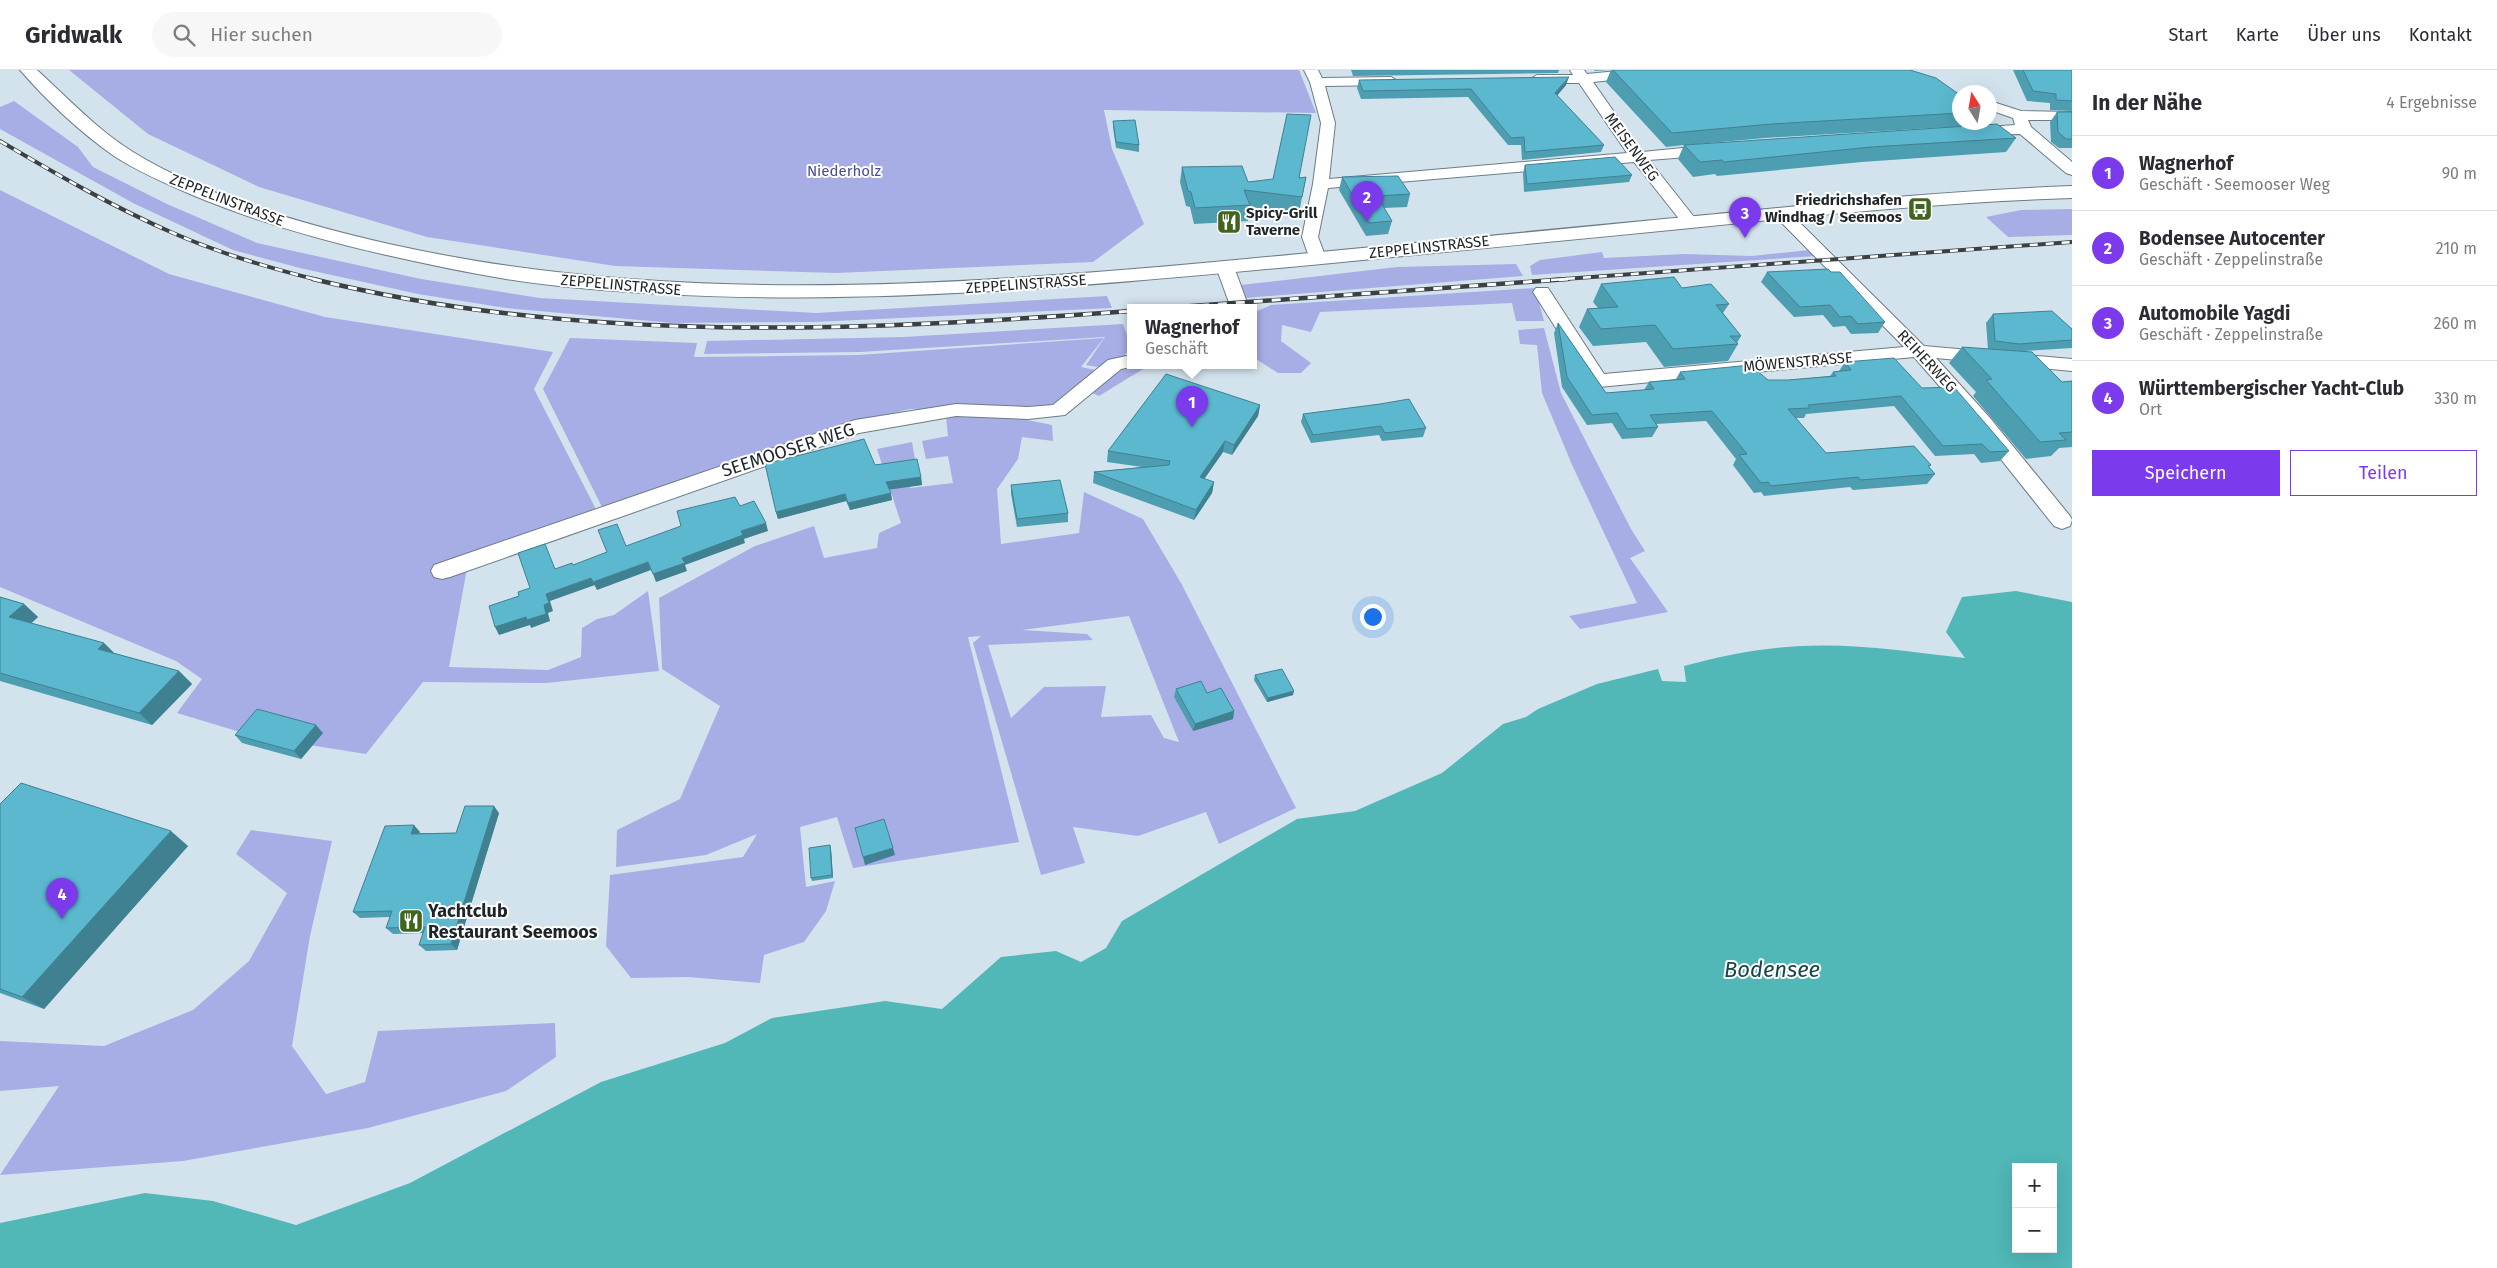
<!DOCTYPE html>
<html lang="de">
<meta charset="utf-8">
<style>
body{margin:0;font-family:"Fira Sans",sans-serif;background:#f7f7f7;color:#2b2b33}
.controls{position:absolute;right:15px;bottom:15px;display:grid;overflow:hidden;border-radius:0px;box-shadow:0 5px 20px #0002}
.controls button{width:45px;height:45px;display:grid;place-items:center;padding:0;border:0;border-bottom:1px solid #e1e1e2;background:#fff;color:#2b2b33;font:25px sans-serif}
.compass{position:absolute;left:1952px;top:15px;width:45px;height:45px;border-radius:50%;background:#fff;box-shadow:0 5px 20px #0002;rotate:349deg}
.you{position:absolute;left:1372px;top:546px;width:18px;height:18px;margin:-12px;border:4px solid #fff;border-radius:50%;background:#1a73e8;box-shadow:0 0 0 8px #1a73e833}
.badge{display:grid;place-items:center;width:32px;height:32px;border-radius:50%;background:#7c3aed;color:#fff;font-size:16px;font-weight:700}
.pin{position:absolute;translate:-50% -41px;filter:drop-shadow(0 1px 2px #0008)}
.pin::after{content:'';position:absolute;top:26px;width:18px;height:15px;background:inherit;clip-path:polygon(0 0,100% 0,50% 100%)}
.popup{position:absolute;left:1127px;top:234px;width:130px;height:65px;box-sizing:border-box;display:grid;place-content:center;border-radius:0px;background:#fff;filter:drop-shadow(0 1px 4px #0005);font-size:16px;white-space:nowrap;color:#7c7c81}
.popup b{font-size:19px;color:#2b2b33}
.popup::after{content:'';position:absolute;left:50%;top:100%;margin-left:-10px;border:10px solid transparent;border-top-color:#fff}
.list{margin:0;padding:0;list-style:none}
h2{display:flex;justify-content:space-between;align-items:center;height:65px;margin:0;padding:0 20px;font-size:21px}
h2 small{font-size:16px;font-weight:400;color:#7c7c81}
.list li{display:grid;grid-template-columns:32px 1fr auto;gap:15px;align-items:center;box-sizing:border-box;height:75px;padding:0 20px;border-top:1px solid #e1e1e2}
.list b{display:block;font-size:19px;white-space:nowrap}
.list p{margin:0;font-size:16px;white-space:nowrap;color:#7c7c81}
.list em{font-size:16px;font-style:normal;color:#7c7c81}
.actions{display:flex;gap:10px;padding:15px 20px}
.actions a{flex:1;padding:11px 0;border:1px solid #7c3aed;border-radius:0px;text-align:center;font-size:18px;color:#7c3aed}
.actions .main{background:#7c3aed;color:#fff}
.icon{flex:none;width:28px;height:28px;fill:none;stroke:currentColor;stroke-width:2;stroke-linecap:round;stroke-linejoin:round}
.map{position:relative;flex:none;width:2072px;height:1198px;overflow:hidden}
header{display:flex;align-items:center;gap:30px;box-sizing:border-box;height:70px;padding:0 25px;background:#fff;border-bottom:1px solid #e1e1e2}
header strong{font-size:24px}
nav{display:flex;gap:28px;margin-inline-start:auto;font-size:18px}
.search{width:350px;height:45px;background:#f7f7f7;display:flex;align-items:center;gap:12px;box-sizing:border-box;padding:0 18px;border-radius:28px;color:#7c7c81;font-size:19px}
main{display:flex}
aside{flex:1;background:#fff}
.map>svg:first-child{display:block}
.green{fill:#a7aee6;fill-rule:evenodd}
.water{fill:#51b7b7;fill-rule:evenodd}
.lines{fill:none;stroke-linecap:round;stroke-linejoin:round}
.minor-casing{stroke:#6d7b85;stroke-width:2}
.major-casing{stroke:#6d7b85;stroke-width:2}
.minor{fill:#fff;fill-rule:evenodd}
.major{fill:#fff;fill-rule:evenodd}
.rail-far1-casing{stroke:#394145;stroke-width:4}
.rail-casing{stroke:#394145;stroke-width:4.5}
.rail-far1{stroke:#fff;stroke-width:2.5;stroke-dasharray:8;stroke-linecap:butt}
.rail{stroke:#fff;stroke-width:3;stroke-dasharray:9;stroke-linecap:butt}
.wall{fill:#4e9eb2;fill-rule:evenodd}
.shaded-wall{fill:#408191}
.building{fill:#5bb8cf;stroke:#408191}
.labels{text-anchor:middle;stroke-width:4;stroke-linejoin:round;paint-order:stroke}
.far-street-label{font-size:15px;fill:#1e2427;stroke:#fff}
.far-park-label{font-size:15px;fill:#494c9a;stroke:#fff}
.far-poi-label{font-size:15px;font-weight:bold;fill:#1e2427;stroke:#fff;text-anchor:end}
.street-label{font-size:18px;fill:#1e2427;stroke:#fff}
.poi-label{font-size:18px;font-weight:bold;fill:#1e2427;stroke:#fff;text-anchor:start}
.near-water-label{font-size:22px;font-style:italic;fill:#184646;stroke:#fff}
</style>
<header>
<strong>Gridwalk</strong>
<div class="search"><svg class="icon" aria-label="search" viewBox="0 0 24 24"><circle cx="10" cy="10" r="6"/><path d="M15 15l6 6"/></svg>Hier suchen</div>
<nav><a>Start</a><a>Karte</a><a>Über uns</a><a>Kontakt</a></nav>
</header>
<main>
<div class="map">
<svg width="2072" height="1198" viewBox="0 0 2072 1198">
<rect width="100%" height="100%" fill="#d3e3ed"/>
<g class="green">
<polygon points="69,0 1299,0 1316,43 1104,40 1112,79 1144,154 1093,192 836,203 615,196 427,167 259,117 148,64"/>
<polygon points="14,31 78,77 93,97 167,134 257,173 421,209 540,228 816,243 1107,226 1112,238 814,252 673,253 506,238 418,224 300,198 233,180 133,133 0,59 0,37"/>
<polygon points="0,120 169,204 325,247 553,282 534,319 600,447 468,493 449,597 548,600 581,587 582,558 597,549 614,545 648,521 659,601 546,613 423,612 366,684 253,666 177,643 202,609 176,591 0,517"/>
<polygon points="2072,139 2072,165 2008,167 1986,147 2021,140"/>
<polygon points="1810,180 1817,186 1532,205 1530,196 1540,190 1602,182 1604,188 1684,184 1752,186"/>
<polygon points="1516,194 1523,206 1245,228 1241,215 1397,197"/>
<polygon points="1535,218 1544,251 1516,251 1512,233 1320,242 1311,262 1282,255 1281,271 1311,293 1301,303 1278,303 1253,287 1253,243 1271,235"/>
<path d="M1123,254l8,22c-11,19 -24,24 -45,19l19,-28 -245,15 -156,2 3,-13 196,-4z"/>
<polygon points="1544,258 1561,323 1631,459 1645,481 1630,488 1668,542 1580,559 1569,546 1637,533 1573,397 1542,323 1537,275 1520,274 1518,260"/>
<polygon points="570,268 697,273 694,287 858,285 1104,268 1081,297 1100,301 1061,335 1033,338 910,339 819,361 603,439 543,319"/>
<polygon points="1131,296 1200,296 1143,299 1099,326 1090,322 1112,301"/>
<path d="M960,346l52,1 40,8 1,16 -31,-4 -4,22 -21,30 4,55 78,-11 5,-41 59,27 38,64 115,225 -77,36 -13,-32 -68,24 -65,-9 12,36 -44,12 -68,-232 8,-7 -13,1 51,205 -166,26 -16,-51 -37,10 6,60 29,-6 -9,30 -22,31 -40,13 -4,28 -72,-6 -57,1 -25,-32 4,-71 133,-18 14,-23 -51,21 -90,12 1,-37 63,-31 40,-93 -58,-37 -3,-71 96,-52 59,-20 10,32 53,-10 2,-15 22,-10 -24,-74 35,-7 4,23 -11,2 5,21 43,-5 -5,-27 -22,3 -4,-18 26,-5 -2,-19zM1129,546l50,126 -15,-4 -13,-23 -50,2 5,-31 -62,1 -33,31 -23,-73 105,-5 -6,-6 -65,-4z"/>
<polygon points="251,760 332,771 310,866 292,976 326,1024 365,1012 378,961 555,953 556,987 506,1021 368,1058 183,1091 0,1105 59,1016 0,1021 0,971 104,976 193,940 249,891 287,823 236,784"/>
</g>
<path class="water" d="M2016,521l56,11v666h-2072v-45l145,-30 68,8 83,24 114,-42 191,-101 124,-39 47,-25 113,-17 57,8 59,-52 55,-6 25,11 25,-14 16,-27 175,-102 58,-8 87,-38 61,-49 23,-7 12,-8 59,-25 61,-15 4,12 24,1 -2,-16c38,-10 77,-18 117,-20 54,-3 110,6 164,12l-19,-26 16,-35zM2016,1097h37v82h-37z"/>
<g class="lines">
<defs>
<g id="minor">
<polygon points="1304,0 1318,0 1322,8 1391,7 1398,11 1391,15 1325,16 1335,53 1329,109 1627,83 1579,13 1537,13 1530,9 1537,5 1573,5 1570,0 1584,0 1587,4 1628,0 1674,0 1667,4 1593,12 1642,82 1713,75 1721,80 1713,85 1649,90 1698,152 1696,155 1684,155 1634,92 1328,118 1318,167 1326,188 1323,192 1311,192 1302,167 1313,114 1321,53 1310,12"/>
<polygon points="1990,31 2021,41 2072,42 2072,50 2028,50 2031,57 2072,92 2072,105 2066,103 2020,64 1969,65 1967,62 1969,59 1974,58 2015,55 2013,48 1990,40"/>
<polygon points="1781,138 1787,140 1924,276 2072,289 2072,301 1936,288 1990,348 2070,446 2072,450 2070,456 2062,459 2054,456 1976,358 1914,287 1599,317 1592,315 1533,222 1536,218 1548,218 1604,304 1904,277 1775,146 1773,143"/>
<polygon points="1225,192 1231,193 1234,197 1249,238 1231,238 1216,197 1219,193"/>
<polygon points="1131,285 1131,296 1135,296 1121,299 1065,345 1028,349 956,346 859,363 450,507 442,509 434,507 431,501 434,495 855,350 956,334 1028,337 1053,335 1108,290"/>
</g>
<path id="major" d="M20,0h17c31,28 60,60 96,82 73,45 172,73 256,92 272,61 550,43 825,18 150,-14 300,-28 450,-43 136,-13 271,-28 408,-33v12c-127,4 -254,17 -381,30 -119,12 -239,23 -359,35 -257,24 -515,50 -773,23 -60,-6 -119,-19 -177,-32 -66,-15 -130,-34 -192,-60 -26,-11 -53,-23 -76,-38 -34,-24 -67,-55 -94,-86z"/>
</defs>
<use href="#minor" class="minor-casing"/>
<use href="#major" class="major-casing"/>
<use href="#minor" class="minor"/>
<use href="#major" class="major"/>
<defs>
<g id="rail-far1">
<path d="M0,71c56,33 113,66 173,92 46,20 96,35 145,47"/>
<polyline points="1551,210 2072,172"/>
</g>
<g id="rail">
<path d="M313,209c269,66 545,52 818,32"/>
<polyline points="1164,238 1568,209"/>
</g>
</defs>
<use href="#rail-far1" class="rail-far1-casing"/>
<use href="#rail" class="rail-casing"/>
<use href="#rail-far1" class="rail-far1"/>
<use href="#rail" class="rail"/>
</g>
<g class="wall">
<polygon points="1351,0 1559,0 1558,3 1353,6"/>
<polygon points="1594,0 1609,0 1595,1"/>
<path d="M1611,0h299l50,25v27h14l-2,4 44,12 -10,14 -144,10 -145,14 -2,-2 -22,3 -15,-18 6,-14 -18,2 -60,-65zM1966,56l-279,19 78,-7z"/>
<polygon points="2013,0 2072,0 2072,41 2050,40 2050,33 2027,31"/>
<polygon points="1359,10 1566,15 1557,26 1604,75 1601,82 1522,90 1521,75 1508,75 1468,27 1361,29 1357,18"/>
<polygon points="2057,42 2072,42 2072,78 2059,78 2051,72 2050,52"/>
<polygon points="1113,51 1139,75 1139,82 1116,78 1113,57"/>
<polygon points="1525,95 1632,105 1629,112 1524,122 1523,103"/>
<polygon points="1182,97 1248,112 1306,107 1299,143 1250,137 1248,151 1194,154 1190,137 1186,136 1180,112"/>
<polygon points="1342,107 1410,124 1407,137 1384,138 1392,151 1388,164 1366,166 1339,120"/>
<polygon points="1767,202 1885,252 1878,263 1851,264 1845,256 1833,257 1823,245 1794,247 1761,212"/>
<polygon points="1601,214 1682,218 1729,234 1723,243 1741,266 1737,273 1738,274 1728,291 1664,297 1646,272 1593,276 1579,257 1587,239 1598,238 1593,232"/>
<polygon points="1993,244 2072,270 2072,278 2025,281 2062,312 2072,311 2072,377 2059,378 2051,386 2026,389 1973,326 1976,322 1949,293 1962,277 1988,279 1986,253"/>
<polygon points="1558,253 1606,323 1644,320 1649,312 1676,309 1680,302 1768,310 1788,310 1830,306 1833,302 1839,301 1845,292 1922,318 2009,381 2000,391 1981,393 1974,384 1935,386 1894,336 1806,344 1804,348 1796,348 1826,383 1931,395 1929,397 1935,404 1927,414 1853,420 1850,417 1764,426 1761,422 1754,423 1733,395 1736,389 1706,351 1656,354 1658,357 1652,367 1622,369 1612,353 1587,355 1562,317 1554,263"/>
<polygon points="1260,335 1258,346 1232,385 1223,382 1204,409 1214,412 1212,423 1194,450 1093,413 1094,402 1142,397 1107,392 1108,381"/>
<polygon points="1303,344 1426,358 1423,367 1382,371 1379,365 1311,373 1301,352"/>
<polygon points="875,395 921,407 922,415 889,419 892,430 850,440 846,431 778,449 776,442"/>
<polygon points="1011,415 1068,443 1068,452 1017,457 1011,424"/>
<polygon points="0,527 24,534 38,547 31,553 104,573 114,583 179,601 192,614 152,655 0,611"/>
<polygon points="1255,605 1293,625 1267,632 1254,610"/>
<polygon points="1176,619 1207,623 1234,641 1233,649 1193,661 1174,627"/>
<polygon points="323,663 301,689 242,673 235,665"/>
<polygon points="0,734 188,776 44,939 0,923"/>
<polygon points="499,743 457,880 426,881 419,875 423,863 393,864 386,858 390,847 360,848 353,842 420,762 419,763 456,763"/>
<polygon points="830,775 831,779 833,808 812,811 811,808"/>
</g>
<g class="shaded-wall">
<polygon points="1569,7 1566,15 1552,31 1555,23"/>
<polygon points="1260,335 1258,346 1232,385 1234,375"/>
<polygon points="1225,371 1223,382 1198,418 1200,407"/>
<polygon points="921,407 922,415 887,420 886,412"/>
<polygon points="1214,412 1212,423 1194,450 1196,440"/>
<polygon points="891,423 892,430 850,440 848,433"/>
<polygon points="845,424 846,431 778,449 776,442"/>
<polygon points="766,453 768,461 744,469 745,473 685,495 687,501 656,512 653,504 682,488 741,461"/>
<polygon points="648,492 651,500 597,520 593,512"/>
<polygon points="591,508 595,515 550,531 553,541 548,543 550,551 531,558 530,555 499,565 495,557 544,535 546,524"/>
<polygon points="24,534 38,547 24,560 9,547"/>
<polygon points="104,573 117,586 98,579"/>
<polygon points="179,601 192,614 152,655 139,643"/>
<polygon points="1294,621 1293,625 1267,632 1268,628"/>
<polygon points="1234,641 1233,649 1193,661 1195,654"/>
<polygon points="316,655 323,663 301,689 294,681"/>
<polygon points="494,736 499,743 457,880 451,874"/>
<polygon points="414,755 420,762 417,770 411,764"/>
<polygon points="171,761 188,776 44,939 22,927"/>
<polygon points="830,775 831,779 833,808 832,805"/>
<polygon points="893,778 895,785 865,795 863,787"/>
</g>
<g class="building">
<polygon points="1613,0 1910,0 1936,8 1960,25 1960,43 1772,54 1672,63"/>
<polygon points="2023,0 2072,0 2072,31 2056,30 2056,24 2033,21"/>
<polygon points="1569,7 1555,23 1604,75 1525,82 1524,67 1511,68 1471,19 1363,21 1359,10"/>
<polygon points="2057,42 2072,42 2072,69 2066,69 2058,62"/>
<polygon points="1287,44 1311,45 1299,108 1306,107 1302,127 1244,120 1250,135 1195,138 1191,122 1188,121 1182,97 1242,96 1248,112 1273,109"/>
<polygon points="1135,50 1139,75 1116,72 1113,51"/>
<polygon points="1997,54 2016,68 1871,77 1724,92 1722,90 1700,92 1684,75"/>
<polygon points="1615,87 1632,105 1527,114 1525,95"/>
<polygon points="1398,106 1410,124 1377,126 1392,151 1369,153 1342,107"/>
<polygon points="1828,199 1831,202 1840,202 1885,252 1858,254 1851,246 1840,247 1830,235 1800,237 1767,202"/>
<polygon points="1674,207 1682,218 1711,214 1729,234 1716,235 1741,266 1730,266 1738,274 1673,279 1655,255 1601,259 1587,239 1618,237 1601,214"/>
<polygon points="2052,241 2072,259 2072,270 2019,274 1995,271 1993,244"/>
<polygon points="1558,253 1606,323 1654,319 1649,312 1685,309 1680,302 1750,295 1768,310 1788,310 1836,306 1833,302 1851,300 1845,292 1894,288 1922,318 1954,317 2009,381 1990,382 1982,374 1943,376 1901,326 1808,335 1810,338 1788,339 1826,383 1914,376 1931,395 1928,396 1935,404 1861,410 1858,407 1771,416 1768,412 1761,413 1739,385 1747,384 1712,341 1650,345 1658,357 1627,359 1617,343 1592,345 1567,307"/>
<polygon points="1962,277 2032,282 2062,312 2072,311 2072,362 2059,363 2066,370 2040,372 1986,310 1992,309"/>
<polygon points="1166,304 1260,335 1234,375 1225,371 1200,407 1214,412 1196,440 1094,402 1169,395 1170,391 1108,381"/>
<polygon points="1409,329 1426,358 1385,363 1381,356 1313,365 1303,344 1380,334"/>
<polygon points="864,369 875,395 917,389 921,407 886,412 891,423 848,433 845,424 776,442 765,394"/>
<polygon points="1060,410 1068,443 1017,449 1011,415"/>
<polygon points="735,427 740,436 754,431 766,453 741,461 743,465 682,488 685,493 653,504 648,492 593,512 591,508 546,524 549,533 544,535 546,544 527,550 526,547 495,557 489,536 519,526 518,522 530,518 518,483 545,474 555,499 572,493 573,495 607,482 598,460 617,454 626,476 681,456 677,441"/>
<polygon points="0,527 24,534 9,547 104,573 98,579 179,601 139,643 0,603"/>
<polygon points="1282,599 1294,621 1268,628 1255,605"/>
<polygon points="1201,611 1207,623 1221,618 1234,641 1195,654 1176,619"/>
<polygon points="257,639 316,655 294,681 235,665"/>
<polygon points="21,713 171,761 22,927 0,919 0,734"/>
<polygon points="465,736 494,736 451,874 419,875 425,857 386,858 392,841 353,842 385,756 414,755 411,764 456,763"/>
<polygon points="884,749 893,778 863,787 855,758"/>
<polygon points="830,775 832,805 811,808 809,778"/>
</g>
<defs>
<symbol id="bus-square" viewBox="-11 -11 22 22"><rect x="-9" y="-9" width="18" height="18" rx="4" fill="#40651e" stroke="#fff"/><path d="M-5-6H5V4H4V6H2V4H-2V6H-4V4H-5ZM-3.5-4V0h7V-4ZM-3.5 1.2v1.5H-2V1.2ZM2 1.2v1.5H3.5V1.2Z" fill="#fff"/></symbol>
<symbol id="restaurant-square" viewBox="-11 -11 22 22"><rect x="-9" y="-9" width="18" height="18" rx="4" fill="#40651e" stroke="#fff"/><path d="M-5-6h1v4h1v-4h1v4h1v-4h1v5L-1.5 .5V6h-2V.5L-5-1ZM5-6V6H3V1.5H1.5Q1.5-4 5-6Z" fill="#fff"/></symbol>
</defs>
<g fill-rule="evenodd">
<use href="#bus-square" x="1906" y="125" width="28" height="28"/>
<use href="#restaurant-square" x="1215" y="138" width="28" height="28"/>
<use href="#restaurant-square" x="397" y="837" width="28" height="28"/>
</g>
<g class="labels">
<g class="far-street-label">
<text transform="translate(1632 77) rotate(54)" y="5">MEISENWEG</text>
<text transform="translate(227 130) rotate(21)" y="5">ZEPPELINSTRASSE</text>
<text transform="translate(1429 177) rotate(-6)" y="5">ZEPPELINSTRASSE</text>
<text transform="translate(1026 214) rotate(-4)" y="5">ZEPPELINSTRASSE</text>
<text transform="translate(621 215) rotate(5)" y="5">ZEPPELINSTRASSE</text>
<text transform="translate(1927 291) rotate(47)" y="5">REIHERWEG</text>
<text transform="translate(1798 292) rotate(-5)" y="5">MÖWENSTRASSE</text>
</g>
<g class="far-park-label">
<text x="844" y="106">Niederholz</text>
</g>
<g class="far-poi-label">
<text x="1902" y="135">Friedrichshafen<tspan x="1902" dy="17">Windhag / Seemoos</tspan></text>
<text x="1246" y="148" text-anchor="start">Spicy-Grill<tspan x="1246" dy="17">Taverne</tspan></text>
</g>
<g class="street-label">
<text transform="translate(788 380) rotate(-18)" y="6">SEEMOOSER WEG</text>
</g>
<g class="poi-label">
<text x="428" y="847">Yachtclub<tspan x="428" dy="21">Restaurant Seemoos</tspan></text>
</g>
<g class="near-water-label">
<text x="1772" y="907">Bodensee</text>
</g>
</g>
</svg>
<div class="controls">
<button>+</button>
<button>−</button>
</div>
<svg class="compass" viewBox="-18 -18 36 36"><path d="M0-13l5 13h-10z" fill="#e53935"/><path d="M0 13l5-13h-10z" fill="#7c7c81"/></svg>
<div class="you"></div>
<div class="pin badge" style="left:1192px;top:357px">1</div>
<div class="popup"><b>Wagnerhof</b>Geschäft</div>
<div class="pin badge" style="left:1367px;top:152px">2</div>
<div class="pin badge" style="left:1745px;top:168px">3</div>
<div class="pin badge" style="left:62px;top:849px">4</div>
</div>
<aside>
<h2>In der Nähe<small>4 Ergebnisse</small></h2>
<ul class="list">
<li><span class="badge">1</span><div><b>Wagnerhof</b><p>Geschäft · Seemooser Weg</p></div><em>90 m</em></li>
<li><span class="badge">2</span><div><b>Bodensee Autocenter</b><p>Geschäft · Zeppelinstraße</p></div><em>210 m</em></li>
<li><span class="badge">3</span><div><b>Automobile Yagdi</b><p>Geschäft · Zeppelinstraße</p></div><em>260 m</em></li>
<li><span class="badge">4</span><div><b>Württembergischer Yacht-Club</b><p>Ort</p></div><em>330 m</em></li>
</ul>
<div class="actions"><a class="main">Speichern</a><a>Teilen</a></div>
</aside>
</main>
